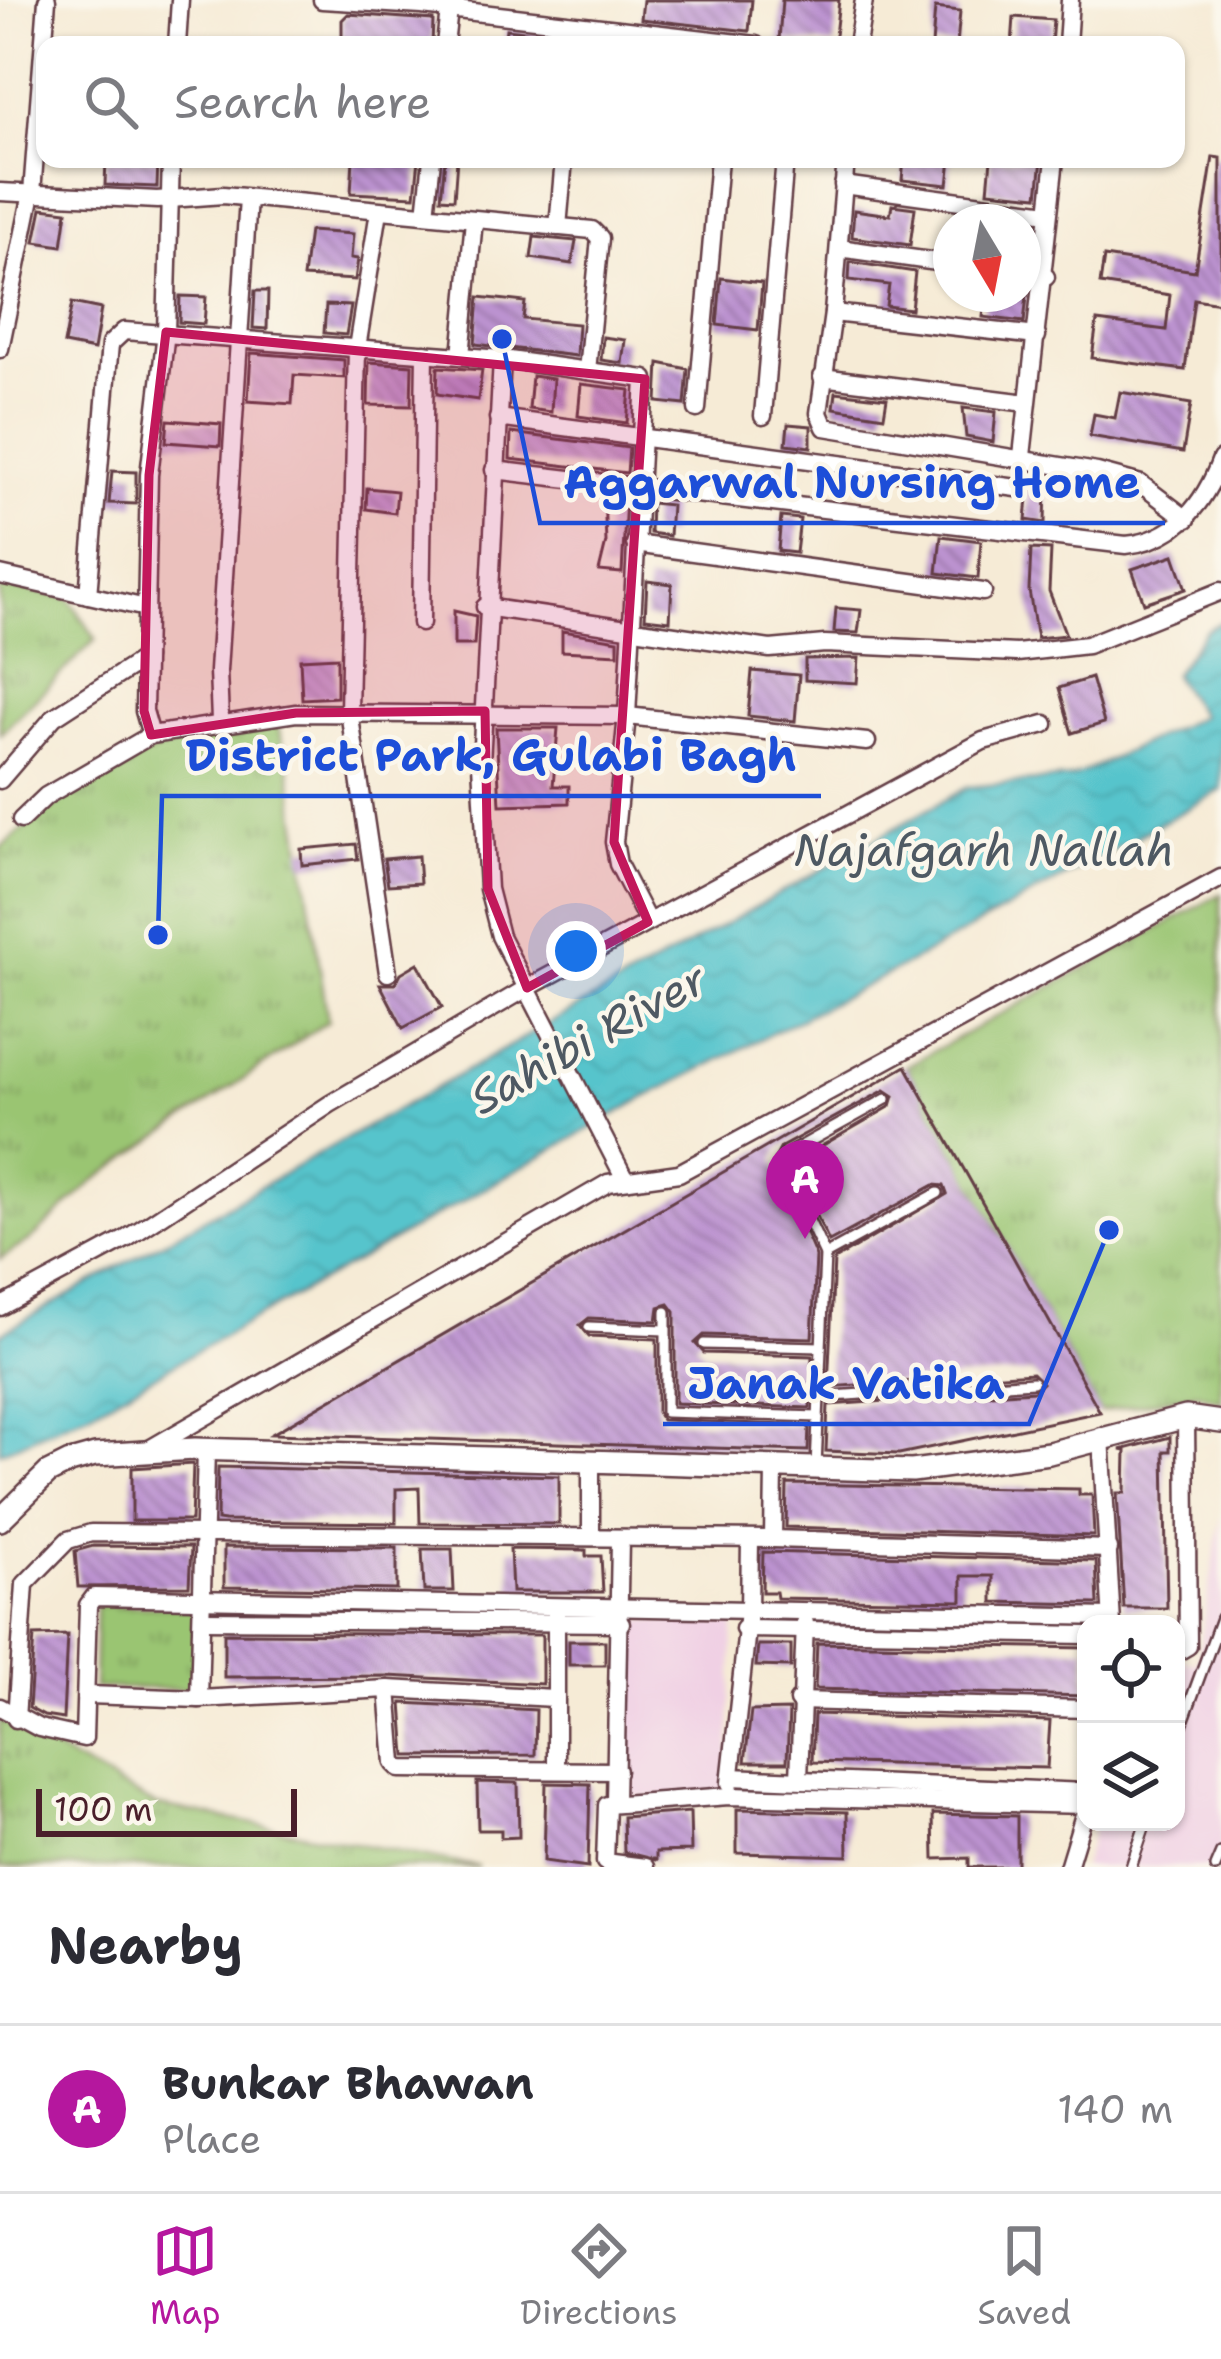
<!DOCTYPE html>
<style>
body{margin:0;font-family:"Shantell Sans",sans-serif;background:#f2f2f3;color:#2b2b33}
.controls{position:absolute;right:36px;bottom:36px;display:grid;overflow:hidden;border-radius:24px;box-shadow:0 3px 9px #0004}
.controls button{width:108px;height:108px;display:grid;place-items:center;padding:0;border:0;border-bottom:3px solid #e1e1e2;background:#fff;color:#2b2b33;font:60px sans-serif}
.compass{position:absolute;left:933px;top:204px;width:108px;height:108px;border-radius:50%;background:#fff;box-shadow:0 3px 9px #0004;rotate:170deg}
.scale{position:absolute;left:36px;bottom:30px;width:261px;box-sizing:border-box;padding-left:12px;border:6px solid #4a1f2b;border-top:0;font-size:33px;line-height:42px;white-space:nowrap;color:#4a1f2b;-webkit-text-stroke:9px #fbf7ec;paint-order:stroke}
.you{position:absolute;left:576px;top:951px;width:42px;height:42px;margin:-30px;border:9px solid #fff;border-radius:50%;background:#1a73e8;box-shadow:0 0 0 18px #1a73e833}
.badge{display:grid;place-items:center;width:78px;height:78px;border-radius:50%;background:#b5179e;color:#fff;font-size:39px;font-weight:700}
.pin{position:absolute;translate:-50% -99px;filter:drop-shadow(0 3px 6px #0008)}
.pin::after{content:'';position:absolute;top:63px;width:42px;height:36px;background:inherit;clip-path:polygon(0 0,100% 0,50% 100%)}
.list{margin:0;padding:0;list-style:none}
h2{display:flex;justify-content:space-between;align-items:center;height:156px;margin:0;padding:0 48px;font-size:51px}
h2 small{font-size:39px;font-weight:400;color:#7c7c81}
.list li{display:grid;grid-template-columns:78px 1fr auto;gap:36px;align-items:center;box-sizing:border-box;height:168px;padding:0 48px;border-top:3px solid #e1e1e2}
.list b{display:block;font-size:45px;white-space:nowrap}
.list p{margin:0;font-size:39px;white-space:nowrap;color:#7c7c81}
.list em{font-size:39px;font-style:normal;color:#7c7c81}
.icon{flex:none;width:66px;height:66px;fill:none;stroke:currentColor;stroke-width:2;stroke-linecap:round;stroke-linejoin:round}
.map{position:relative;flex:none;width:1221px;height:1867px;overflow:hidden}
.search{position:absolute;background:#fff;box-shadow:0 3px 9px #0004;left:36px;right:36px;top:36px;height:132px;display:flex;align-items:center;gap:30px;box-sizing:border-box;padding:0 42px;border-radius:24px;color:#7c7c81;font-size:45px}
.sheet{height:324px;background:#fff}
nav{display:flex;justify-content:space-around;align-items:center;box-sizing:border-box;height:168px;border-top:3px solid #e1e1e2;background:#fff;font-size:33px;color:#7c7c81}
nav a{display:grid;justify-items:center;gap:6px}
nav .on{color:#b5179e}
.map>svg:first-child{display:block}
.built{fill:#f0d0e4}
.grass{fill:url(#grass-tufts);stroke:#72724e;stroke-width:3}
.water{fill:url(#water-waves);stroke:#50727c;stroke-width:3}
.building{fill:url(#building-back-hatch)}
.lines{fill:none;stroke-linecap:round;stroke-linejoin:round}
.service-casing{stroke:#643e45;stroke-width:14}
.minor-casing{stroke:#643e45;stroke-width:21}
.tertiary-casing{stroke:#643e45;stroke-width:26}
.service{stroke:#fff;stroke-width:9}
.minor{stroke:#fff;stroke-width:16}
.tertiary{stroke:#fff;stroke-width:21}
.marked{fill:#c2185b;fill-opacity:0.2;stroke:#c2185b;stroke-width:9;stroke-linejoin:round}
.labels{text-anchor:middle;stroke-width:9;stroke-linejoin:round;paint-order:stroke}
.water-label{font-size:45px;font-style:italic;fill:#4e5963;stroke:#fbf7ec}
.leader{fill:none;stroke:#1d4ed8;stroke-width:4.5}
.callout-dot{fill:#1d4ed8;stroke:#fbf7ec;stroke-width:4.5}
.callout-label{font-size:45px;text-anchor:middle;font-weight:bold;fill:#1d4ed8;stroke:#fbf7ec;stroke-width:9;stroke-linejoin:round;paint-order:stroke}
</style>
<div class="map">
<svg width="1221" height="1867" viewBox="0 0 1221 1867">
<defs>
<pattern id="grass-tufts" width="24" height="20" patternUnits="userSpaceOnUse" patternTransform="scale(3)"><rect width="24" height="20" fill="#9ac572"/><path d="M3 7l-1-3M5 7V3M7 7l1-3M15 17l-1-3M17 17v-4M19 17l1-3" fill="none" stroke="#809f5e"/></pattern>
<pattern id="water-waves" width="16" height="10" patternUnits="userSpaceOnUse" patternTransform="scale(3)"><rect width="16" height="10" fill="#56c4cc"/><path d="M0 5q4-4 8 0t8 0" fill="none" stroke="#4ca8af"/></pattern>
<pattern id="building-back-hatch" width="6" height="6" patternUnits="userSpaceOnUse" patternTransform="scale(3)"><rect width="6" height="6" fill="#bc93d0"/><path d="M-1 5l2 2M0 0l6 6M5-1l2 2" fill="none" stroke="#9b77a9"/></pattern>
</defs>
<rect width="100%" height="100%" fill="#fbf7ec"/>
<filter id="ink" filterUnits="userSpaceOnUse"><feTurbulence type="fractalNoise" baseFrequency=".00833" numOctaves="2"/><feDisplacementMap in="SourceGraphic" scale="24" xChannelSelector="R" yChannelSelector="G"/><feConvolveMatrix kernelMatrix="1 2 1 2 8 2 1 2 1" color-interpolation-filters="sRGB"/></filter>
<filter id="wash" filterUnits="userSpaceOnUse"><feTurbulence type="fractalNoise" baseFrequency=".004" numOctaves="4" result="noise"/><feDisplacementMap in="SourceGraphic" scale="48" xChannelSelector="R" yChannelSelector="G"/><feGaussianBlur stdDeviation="2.7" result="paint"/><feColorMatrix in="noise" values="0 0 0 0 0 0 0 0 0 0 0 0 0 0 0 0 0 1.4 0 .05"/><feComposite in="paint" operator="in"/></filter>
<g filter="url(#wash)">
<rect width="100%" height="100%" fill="#f6ebd6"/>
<g class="built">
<polygon points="1221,1517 1221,1867 1082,1867 1096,1822 1176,1822 1176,1659 1197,1663"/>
<polygon points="630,1620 734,1624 727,1799 623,1796"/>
</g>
<g class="grass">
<polygon points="0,585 69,598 96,639 0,734"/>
<path d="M277,724l12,40 39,257 -234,160 -60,56 -34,22v-411c96,-79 152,-110 277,-124z"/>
<polygon points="1221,894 1221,1401 1198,1393 1100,1412 906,1066"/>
<polygon points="96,1605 198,1607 196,1689 94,1688"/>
<polygon points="0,1720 155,1805 479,1867 0,1867"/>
</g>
<polygon class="water" points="1221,622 1221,790 898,969 646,1097 88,1413 0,1452 0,1334 968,787 1071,778 1201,716 1173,675 1205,631"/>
<g id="blocks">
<g class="building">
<polygon points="643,0 752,0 749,31 641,19"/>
<polygon points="782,0 839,0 834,45 779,41"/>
<polygon points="935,8 960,11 957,45 932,45"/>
<polygon points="348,14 433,20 432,45 342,45 342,20"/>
<polygon points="1014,17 1053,20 1051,45 1012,45"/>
<polygon points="506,29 632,43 632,45 504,45"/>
<polygon points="1213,157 1221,158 1221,295 1220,303 1194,299 1185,370 1092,358 1097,321 1166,330 1170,295 1100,284 1104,257 1195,271"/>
<polygon points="106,159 158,159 157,187 105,185"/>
<polygon points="353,159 419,159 415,196 351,193"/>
<polygon points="445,159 457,159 454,199 441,198"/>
<polygon points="904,159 951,159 948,185 902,180"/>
<polygon points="991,159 1042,159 1038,196 988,191"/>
<polygon points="892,205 915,208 910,245 852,237 854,210 890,215"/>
<polygon points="42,208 67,211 62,246 35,242"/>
<polygon points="309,231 353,234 351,258 358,259 355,280 303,277"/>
<polygon points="534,237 576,241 572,264 531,258"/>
<polygon points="850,262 915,272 911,309 886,306 889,285 849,280"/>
<polygon points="721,278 762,283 758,330 717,325"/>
<polygon points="1023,287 1028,287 1024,322 983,317 986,294 1023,294"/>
<polygon points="255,291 268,291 267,329 253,328"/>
<polygon points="180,296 206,297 204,324 179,322"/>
<polygon points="479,297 525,302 523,319 578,324 576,356 475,344"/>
<polygon points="72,303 101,309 94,350 64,344"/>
<polygon points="326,305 351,306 346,335 324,333"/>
<polygon points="603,337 625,340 622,363 601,360"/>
<polygon points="251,353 344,360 344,378 294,375 292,404 248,401"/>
<polygon points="369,362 412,365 411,406 368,405"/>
<polygon points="659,363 688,369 685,405 657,402"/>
<polygon points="438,367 482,370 478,400 437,394"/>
<polygon points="532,376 553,379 551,412 529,409"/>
<polygon points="581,384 630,390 627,423 578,416"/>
<polygon points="836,392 887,398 884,416 834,408"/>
<polygon points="1120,392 1191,404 1183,452 1090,436 1094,414 1115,418"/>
<polygon points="963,408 996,412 993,442 966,437"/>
<polygon points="168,420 221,424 220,446 166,442"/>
<polygon points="788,424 811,426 811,447 786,444"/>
<polygon points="511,433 629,448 627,473 510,459"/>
<polygon points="112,471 136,472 136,504 109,503"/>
<polygon points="1029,486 1046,486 1045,523 1026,520"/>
<polygon points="367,488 397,491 395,513 366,509"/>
<polygon points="604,496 626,498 622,573 599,571 606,542"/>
<polygon points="651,503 671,505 669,536 650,533"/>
<polygon points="781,517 800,519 796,553 778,551"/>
<polygon points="941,536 981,541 978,578 937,573"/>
<polygon points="1031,549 1051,550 1049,591 1066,635 1037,638 1029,591"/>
<polygon points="1174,555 1186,589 1144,603 1132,569"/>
<polygon points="647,581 672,584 670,621 645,618"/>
<polygon points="836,608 861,610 858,633 834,632"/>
<polygon points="454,611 476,616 474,645 454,645"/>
<polygon points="562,631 618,640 618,654 562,651"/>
<polygon points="337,657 337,697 302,699 300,659"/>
<polygon points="859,658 857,683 805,680 805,659"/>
<polygon points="752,671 799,675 795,721 748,716"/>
<polygon points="1091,678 1104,723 1072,733 1059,688"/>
<polygon points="496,728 558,728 553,786 569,786 569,803 500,805"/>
<polygon points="356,844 358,859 302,865 301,849"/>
<polygon points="418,856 420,883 388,885 384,859"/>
<polygon points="418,963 442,1007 403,1028 380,984 395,984 401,973"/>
<polygon points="906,1066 1100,1412 899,1454 826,1451 828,1405 1034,1391 1042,1383 1032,1373 828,1387 834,1260 947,1194 944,1186 934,1185 829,1242 792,1163 891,1106 894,1096 885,1090 781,1147 774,1160 816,1257 812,1338 704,1335 695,1343 704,1353 812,1356 810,1408 675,1403 675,1312 669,1304 659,1307 657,1321 589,1318 580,1325 589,1336 657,1339 657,1412 662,1420 809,1426 808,1451 272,1434"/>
<polygon points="1170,1437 1170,1451 1164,1451 1167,1608 1124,1608 1117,1493 1125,1493 1126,1451 1121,1450"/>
<polygon points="193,1464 191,1521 132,1521 132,1468"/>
<polygon points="218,1467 559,1476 559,1524 420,1523 419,1488 396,1489 396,1523 224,1521 217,1520"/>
<polygon points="787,1484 1079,1489 1079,1495 1092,1495 1094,1536 786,1527"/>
<polygon points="93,1546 191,1547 189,1586 78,1587 75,1551"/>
<polygon points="224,1547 397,1548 397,1590 224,1587"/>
<polygon points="422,1549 452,1549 454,1591 424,1591"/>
<polygon points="510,1549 586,1550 586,1556 601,1556 603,1592 512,1592"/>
<polygon points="763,1552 1096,1561 1098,1604 993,1602 993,1576 962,1576 962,1601 777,1598 776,1592 762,1592"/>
<polygon points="224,1633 542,1635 542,1684 388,1676 224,1677"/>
<polygon points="67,1635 63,1719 44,1716 29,1708 34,1636"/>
<rect x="569" y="1641" width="36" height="24"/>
<polygon points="817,1643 1086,1648 1086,1696 815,1689"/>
<polygon points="758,1645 791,1645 791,1667 756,1666"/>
<polygon points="402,1703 536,1710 535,1755 406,1756"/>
<polygon points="789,1710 787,1762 745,1762 751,1711"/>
<polygon points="814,1714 1050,1721 1047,1768 812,1762"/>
<polygon points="477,1782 518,1783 519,1837 501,1838 501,1830 478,1830"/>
<polygon points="546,1783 590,1784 588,1867 544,1861"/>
<polygon points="737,1809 847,1812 848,1856 737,1853"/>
<polygon points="690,1812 691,1851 656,1852 656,1860 624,1852 623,1817"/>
<polygon points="933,1814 1017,1816 1017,1867 969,1867 969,1858 934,1859"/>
</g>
</g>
</g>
<g filter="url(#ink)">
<use href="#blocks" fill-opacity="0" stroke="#643e45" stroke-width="3"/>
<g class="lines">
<defs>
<g id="service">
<polyline points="825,1255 938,1193"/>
<polyline points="666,1312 666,1412 818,1417"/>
<polyline points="589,1327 665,1330"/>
<polyline points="704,1344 821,1347"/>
<polyline points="819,1397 1033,1382"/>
<polyline points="816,1467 825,1255 782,1163 785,1155 886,1099"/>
<polyline points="1176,1741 1221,1618"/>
<polyline points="1131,1867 1146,1822"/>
<polyline points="1215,1867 1221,1853"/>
</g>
<g id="minor">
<polyline points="322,0 422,6 756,45"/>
<polyline points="177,45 180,0"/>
<polyline points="445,45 450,1"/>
<polyline points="857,45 864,0"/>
<polyline points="1067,45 1070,0"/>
<polyline points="846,159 833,313 1037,336"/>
<polyline points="843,185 1048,213"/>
<polyline points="0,192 157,200 223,195 592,230 600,238 587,371"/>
<polyline points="379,211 357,348 349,711 388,973"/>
<polyline points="426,214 432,159"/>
<polyline points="558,227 564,159"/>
<polyline points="839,248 951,264"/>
<polyline points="1023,274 1046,277"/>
<polyline points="833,313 819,413 825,427 1097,472 1141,484 1187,519"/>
<polyline points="0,349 32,193 47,0"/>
<polyline points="461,356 474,220"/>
<polyline points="502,359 481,764 488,889 500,936 625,1179"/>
<polyline points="822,377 1027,403"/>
<polyline points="697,409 719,159"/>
<polyline points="763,416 785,159"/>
<polyline points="498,418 1017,488"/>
<polyline points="1022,456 1055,159"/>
<path d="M494,470l632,75c50,-5 78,-40 95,-86"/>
<polyline points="635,544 983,592"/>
<polyline points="0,575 146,608"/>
<polyline points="88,595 110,344 124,331 502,359 645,379 627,716 614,842 618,864 648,922"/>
<polyline points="485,607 770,649 825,644 1017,653 1087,645 1221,591"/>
<polyline points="421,623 425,353"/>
<polyline points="220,721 218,671 248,198"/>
<polyline points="151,735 144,711 149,475 166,332 171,159"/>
<polyline points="0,780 54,717 145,658"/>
<polyline points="21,820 46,796 151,735 296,713 627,716 867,742"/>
<polyline points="0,1307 126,1239 330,1104 527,988 983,741 1045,724"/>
<polyline points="1101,1436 1112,1624"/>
<polyline points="146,1451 608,1183 679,1173 1221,878"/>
<polyline points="591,1461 591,1537"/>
<polyline points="773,1539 774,1467"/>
<polyline points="556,1614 556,1769"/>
<polyline points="202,1620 621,1623"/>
<polyline points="744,1629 1086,1635"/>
<polyline points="1176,1653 1188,1646 1186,1417"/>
<polyline points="388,1689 394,1763 400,1769 617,1771"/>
<polyline points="88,1695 199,1699 388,1689 554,1698"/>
<polyline points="199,1699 206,1450"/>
<polyline points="798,1701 1086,1709"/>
<polyline points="0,1707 39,1728 84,1738 88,1605 94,1597 1111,1617"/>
<polyline points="16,1719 25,1584 68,1540 91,1533 773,1539 1109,1549"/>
<polyline points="731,1777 1086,1792"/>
<polyline points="799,1778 805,1623"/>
<polyline points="730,1783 749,1611 750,1540"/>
<polyline points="615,1802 620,1541"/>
<polyline points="645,1867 605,1862 607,1805 729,1796 1086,1805"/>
<polyline points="1068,1867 1086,1808"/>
</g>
<polyline id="tertiary" points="0,1520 48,1473 70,1462 95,1455 195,1449 912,1471 1049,1453 1186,1417 1221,1422"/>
</defs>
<use href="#service" class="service-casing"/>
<use href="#minor" class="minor-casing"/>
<use href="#tertiary" class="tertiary-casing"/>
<use href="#service" class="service"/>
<use href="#minor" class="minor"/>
<use href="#tertiary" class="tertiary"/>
</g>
</g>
<path class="marked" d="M166,332l479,47 -31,463 34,80 -121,66 -39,-99 -3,-178 -189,2 -145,22 -7,-24 5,-236z"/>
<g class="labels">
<g class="water-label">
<text x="984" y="866">Najafgarh Nallah</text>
<text transform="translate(588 1038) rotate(-29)" y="16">Sahibi River</text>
</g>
</g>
<path class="leader" d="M502 339L540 523H1165M158 935L162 796H821M1109 1230L1029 1424H663"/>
<g class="callout-dot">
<circle cx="502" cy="339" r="12"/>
<circle cx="158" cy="935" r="12"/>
<circle cx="1109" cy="1230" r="12"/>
</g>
<g class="callout-label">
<text x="852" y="498">Aggarwal Nursing Home</text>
<text x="491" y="771">District Park, Gulabi Bagh</text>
<text x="846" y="1399">Janak Vatika</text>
</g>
</svg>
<div class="controls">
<button><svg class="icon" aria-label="locate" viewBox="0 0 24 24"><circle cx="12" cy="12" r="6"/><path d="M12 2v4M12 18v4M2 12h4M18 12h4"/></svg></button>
<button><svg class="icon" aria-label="layers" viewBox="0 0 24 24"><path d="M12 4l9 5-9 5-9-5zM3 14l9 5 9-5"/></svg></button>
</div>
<svg class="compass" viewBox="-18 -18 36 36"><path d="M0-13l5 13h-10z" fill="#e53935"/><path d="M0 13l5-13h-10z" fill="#7c7c81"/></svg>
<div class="scale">100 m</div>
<div class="you"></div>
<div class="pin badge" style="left:805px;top:1239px">A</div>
<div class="search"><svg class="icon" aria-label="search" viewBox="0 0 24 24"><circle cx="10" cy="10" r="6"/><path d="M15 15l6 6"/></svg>Search here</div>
</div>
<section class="sheet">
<h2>Nearby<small></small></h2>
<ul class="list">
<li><span class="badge">A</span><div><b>Bunkar Bhawan</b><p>Place</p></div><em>140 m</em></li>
</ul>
</section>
<nav>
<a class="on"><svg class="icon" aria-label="map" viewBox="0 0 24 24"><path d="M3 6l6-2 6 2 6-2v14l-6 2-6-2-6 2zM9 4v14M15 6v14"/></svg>Map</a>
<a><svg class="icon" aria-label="directions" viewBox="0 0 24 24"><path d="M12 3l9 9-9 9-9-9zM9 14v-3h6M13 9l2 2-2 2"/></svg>Directions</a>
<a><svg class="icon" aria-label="saved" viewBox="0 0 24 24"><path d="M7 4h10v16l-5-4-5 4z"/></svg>Saved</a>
</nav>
